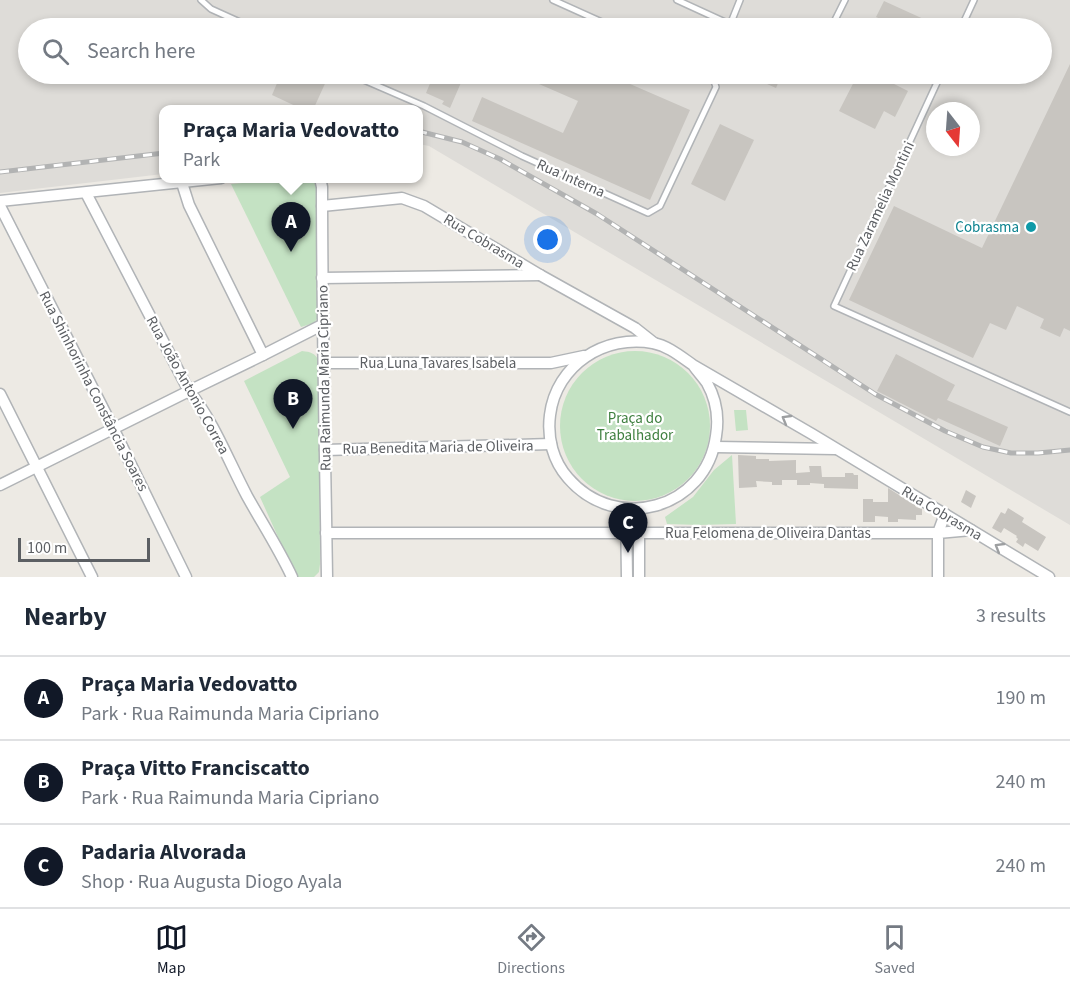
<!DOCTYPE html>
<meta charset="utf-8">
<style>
body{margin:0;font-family:"Source Sans 3",sans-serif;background:#f2f2f3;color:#1f2937}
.compass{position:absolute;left:926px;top:102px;width:54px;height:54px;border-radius:50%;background:#fff;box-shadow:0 3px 9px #0003;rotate:163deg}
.scale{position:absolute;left:18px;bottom:15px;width:132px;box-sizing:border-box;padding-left:6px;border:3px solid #5c5f63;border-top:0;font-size:16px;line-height:21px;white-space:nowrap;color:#5c5f63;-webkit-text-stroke:4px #fff;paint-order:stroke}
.you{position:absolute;left:548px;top:240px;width:21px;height:21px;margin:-15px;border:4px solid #fff;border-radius:50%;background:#1a73e8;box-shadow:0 0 0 9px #1a73e833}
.badge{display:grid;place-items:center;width:39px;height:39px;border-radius:50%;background:#111827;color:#fff;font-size:20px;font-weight:700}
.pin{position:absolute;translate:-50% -50px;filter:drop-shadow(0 2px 3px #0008)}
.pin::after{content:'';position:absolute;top:32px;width:21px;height:18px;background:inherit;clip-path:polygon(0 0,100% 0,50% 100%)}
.popup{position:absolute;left:159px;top:105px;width:264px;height:78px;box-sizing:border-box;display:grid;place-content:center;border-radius:12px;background:#fff;filter:drop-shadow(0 2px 4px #0005);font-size:20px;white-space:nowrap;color:#747a83}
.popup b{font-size:22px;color:#1f2937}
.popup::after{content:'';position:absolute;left:50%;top:100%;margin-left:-12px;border:12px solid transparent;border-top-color:#fff}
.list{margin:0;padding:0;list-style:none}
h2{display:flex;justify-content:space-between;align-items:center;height:78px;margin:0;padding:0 24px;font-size:26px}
h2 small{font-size:20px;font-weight:400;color:#747a83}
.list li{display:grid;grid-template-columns:39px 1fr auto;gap:18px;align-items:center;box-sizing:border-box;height:84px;padding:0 24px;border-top:2px solid #e0e1e3}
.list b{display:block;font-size:22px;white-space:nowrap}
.list p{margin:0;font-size:20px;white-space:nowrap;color:#747a83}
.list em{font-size:20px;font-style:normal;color:#747a83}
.icon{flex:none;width:33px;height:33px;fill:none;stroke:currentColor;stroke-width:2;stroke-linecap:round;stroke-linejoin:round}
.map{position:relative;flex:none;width:1070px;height:577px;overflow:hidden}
.search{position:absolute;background:#fff;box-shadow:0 3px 9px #0003;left:18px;right:18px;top:18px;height:66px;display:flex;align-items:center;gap:15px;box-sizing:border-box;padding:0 21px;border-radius:33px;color:#747a83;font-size:22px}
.sheet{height:330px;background:#fff}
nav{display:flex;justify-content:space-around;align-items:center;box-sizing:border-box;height:84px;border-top:2px solid #e0e1e3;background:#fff;font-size:16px;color:#747a83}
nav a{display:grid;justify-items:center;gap:3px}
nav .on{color:#111827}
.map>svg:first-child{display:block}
.industrial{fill:#dedcd8;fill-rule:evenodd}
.green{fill:#c4e2c3}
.building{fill:#c8c5c0}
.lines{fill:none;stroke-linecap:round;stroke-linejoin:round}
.service-casing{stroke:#b1b4b7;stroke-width:8}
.minor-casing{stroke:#b1b4b7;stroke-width:13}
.service{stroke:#fff;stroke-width:5}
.minor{stroke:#fff;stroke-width:10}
.rail-casing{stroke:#b2b3b3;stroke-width:5}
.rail{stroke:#fff;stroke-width:3;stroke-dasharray:9;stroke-linecap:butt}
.oneway{stroke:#9d9fa1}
.culture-dot{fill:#0f9aa8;stroke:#fff;stroke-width:2}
.labels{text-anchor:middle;stroke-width:4.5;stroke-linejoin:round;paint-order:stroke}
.street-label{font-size:15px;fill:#5c5f63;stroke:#fff}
.culture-label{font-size:15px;fill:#0d838f;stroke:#fff;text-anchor:end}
.park-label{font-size:15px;fill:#3e7f3f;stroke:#fff}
</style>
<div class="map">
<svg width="1070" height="577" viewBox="0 0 1070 577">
<rect width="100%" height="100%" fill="#edeae4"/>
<path class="industrial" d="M0,0h1070v525l-641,-379 -10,-2 -1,-34h-254l-1,64 -163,19zM28,28h1014v46h-1014zM935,111h36v36h-36z"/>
<g class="green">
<polygon points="311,178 313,179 317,188 319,316 314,323 301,327 231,184 285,179"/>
<circle cx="635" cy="426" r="75"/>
<path d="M302,351c9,1 13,2 17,10l1,203 -1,8 -5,5h-18l-36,-80 30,-20 -46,-96z"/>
<polygon points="734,410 746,410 748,430 736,431"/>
<polygon points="732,455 736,524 699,525 667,524 665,517 693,497 714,470"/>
</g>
<g class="building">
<polygon points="884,1 928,21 925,28 900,28 876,17"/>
<polygon points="1070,64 1070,331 1064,328 1060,337 1040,328 1044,319 1017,306 1006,330 990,323 973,358 849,300 894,206 982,248"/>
<polygon points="281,74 321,74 328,77 313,110 304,110 272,95"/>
<polygon points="434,74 452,74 463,78 450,108 442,104 444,101 426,93"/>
<polygon points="516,74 607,74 690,110 650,200 472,121 482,97 563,133 578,101"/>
<polygon points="745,74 782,74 776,88"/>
<polygon points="858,74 899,74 894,84 908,91 895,117 884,111 875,129 839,111"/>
<polygon points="720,124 754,140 725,201 691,184"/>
<polygon points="896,354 955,385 947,400 1008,427 1000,446 938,418 936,421 877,391"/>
<polygon points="738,455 756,456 756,459 769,459 769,461 796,460 796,473 810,472 809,466 821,466 822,477 845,477 845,473 853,473 854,475 858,475 858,489 824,488 824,484 810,483 810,485 797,485 797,480 782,480 782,485 772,485 772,482 756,481 757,487 739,488"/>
<polygon points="888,488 915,505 916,507 922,509 922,515 916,515 916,520 898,519 898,522 888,522 888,517 875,516 875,522 863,522 863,499 873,499 873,502 888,502"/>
<polygon points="966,490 976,496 971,508 961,502"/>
<polygon points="1008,508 1024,518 1022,522 1046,537 1038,551 1025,543 1023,547 1016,542 1018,539 1016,537 1017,536 1004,528 1001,533 992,528 1001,512 1005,514"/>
</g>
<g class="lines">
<defs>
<g id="service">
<polyline points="201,0 211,9 253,28"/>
<polyline points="553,0 615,28"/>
<polyline points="677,0 738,28"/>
<polyline points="730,25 740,0"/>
<polyline points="831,28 845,0"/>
<polyline points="961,28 974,0"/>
<polyline points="350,74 424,106 522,156 648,213 660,206 716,87 713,78 708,74"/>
<polyline points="941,74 834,306 1070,412"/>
</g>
<g id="minor">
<path d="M320,178l2,9c0,130 3,260 5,390"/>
<polyline points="182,183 189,205 263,355"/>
<path d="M86,193l103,198c25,31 39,69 58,105 15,27 32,53 45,81"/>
<polyline points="0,201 221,178"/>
<polyline points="0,206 113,428 186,577"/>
<polyline points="322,206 402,198 424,206 540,275 635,328 654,343"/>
<polyline points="322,278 540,275"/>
<polyline points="324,363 551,363 584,356"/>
<path d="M693,365c4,6 10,12 14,18 9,16 12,35 9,53 -10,73 -100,98 -148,42 -15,-17 -21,-40 -18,-63 6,-50 55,-81 103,-72 15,3 27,13 40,22l119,69 237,143"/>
<polyline points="0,394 92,577"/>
<polyline points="715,447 835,449"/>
<polyline points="325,450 551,444"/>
<polyline points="0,485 189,391 263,355 322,325"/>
<polyline points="626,509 627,577"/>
<polyline points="326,533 938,533 945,514"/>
<polyline points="639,577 639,509"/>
<polyline points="938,577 938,533 971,530"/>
</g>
</defs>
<use href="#service" class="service-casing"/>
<use href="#minor" class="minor-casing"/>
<use href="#service" class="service"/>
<use href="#minor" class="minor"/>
<defs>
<g id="rail">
<polyline points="418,131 462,142 500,159 597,214 875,394 945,431 983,447 1011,453 1038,453 1070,450"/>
<polyline points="0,172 164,153"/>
</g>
</defs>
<use href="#rail" class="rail-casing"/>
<use href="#rail" class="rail"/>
</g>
<defs><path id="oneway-chevron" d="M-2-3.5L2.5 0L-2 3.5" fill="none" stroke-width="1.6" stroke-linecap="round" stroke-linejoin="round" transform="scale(1.5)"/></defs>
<g class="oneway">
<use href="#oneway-chevron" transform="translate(786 419) rotate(-150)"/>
<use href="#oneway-chevron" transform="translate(999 547) rotate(-149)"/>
</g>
<circle class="culture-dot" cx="1031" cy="227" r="6"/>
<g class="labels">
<g class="street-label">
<text transform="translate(571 178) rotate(24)" y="5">Rua Interna</text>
<text transform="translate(880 206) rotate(-65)" y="5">Rua Zaramelia Montini</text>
<text transform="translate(484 241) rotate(31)" y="5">Rua Cobrasma</text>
<text x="438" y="368">Rua Luna Tavares Isabela</text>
<text transform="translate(324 378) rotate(-91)" y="5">Rua Raimunda Maria Cipriano</text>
<text transform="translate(188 385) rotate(61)" y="5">Rua João Antonio Correa</text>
<text transform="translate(94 391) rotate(63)" y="5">Rua Shinhorinha Constância Soares</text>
<text transform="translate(438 447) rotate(-1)" y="5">Rua Benedita Maria de Oliveira</text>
<text transform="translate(942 513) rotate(31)" y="5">Rua Cobrasma</text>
<text x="768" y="538">Rua Felomena de Oliveira Dantas</text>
</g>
<g class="culture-label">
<text x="1019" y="232">Cobrasma</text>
</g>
<g class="park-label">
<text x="635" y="423">Praça do<tspan x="635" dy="17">Trabalhador</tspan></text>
</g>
</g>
</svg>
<svg class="compass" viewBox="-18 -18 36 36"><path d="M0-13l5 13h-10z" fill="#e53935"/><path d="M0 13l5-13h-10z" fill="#747a83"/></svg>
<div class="scale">100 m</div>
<div class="you"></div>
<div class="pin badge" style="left:291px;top:252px">A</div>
<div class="popup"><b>Praça Maria Vedovatto</b>Park</div>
<div class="pin badge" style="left:293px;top:429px">B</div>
<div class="pin badge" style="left:628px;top:553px">C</div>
<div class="search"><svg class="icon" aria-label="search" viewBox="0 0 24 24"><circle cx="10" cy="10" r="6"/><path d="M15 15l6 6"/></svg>Search here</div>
</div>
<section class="sheet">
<h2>Nearby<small>3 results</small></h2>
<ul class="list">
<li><span class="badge">A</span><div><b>Praça Maria Vedovatto</b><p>Park · Rua Raimunda Maria Cipriano</p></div><em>190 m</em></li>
<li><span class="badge">B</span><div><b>Praça Vitto Franciscatto</b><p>Park · Rua Raimunda Maria Cipriano</p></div><em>240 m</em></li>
<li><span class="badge">C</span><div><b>Padaria Alvorada</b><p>Shop · Rua Augusta Diogo Ayala</p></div><em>240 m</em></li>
</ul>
</section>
<nav>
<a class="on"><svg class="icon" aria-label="map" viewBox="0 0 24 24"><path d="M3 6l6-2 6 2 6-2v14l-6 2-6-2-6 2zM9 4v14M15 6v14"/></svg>Map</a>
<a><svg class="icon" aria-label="directions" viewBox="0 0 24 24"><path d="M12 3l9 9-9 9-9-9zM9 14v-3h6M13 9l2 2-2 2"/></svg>Directions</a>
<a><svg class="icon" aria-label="saved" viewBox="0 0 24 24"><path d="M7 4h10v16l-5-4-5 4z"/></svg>Saved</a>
</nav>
